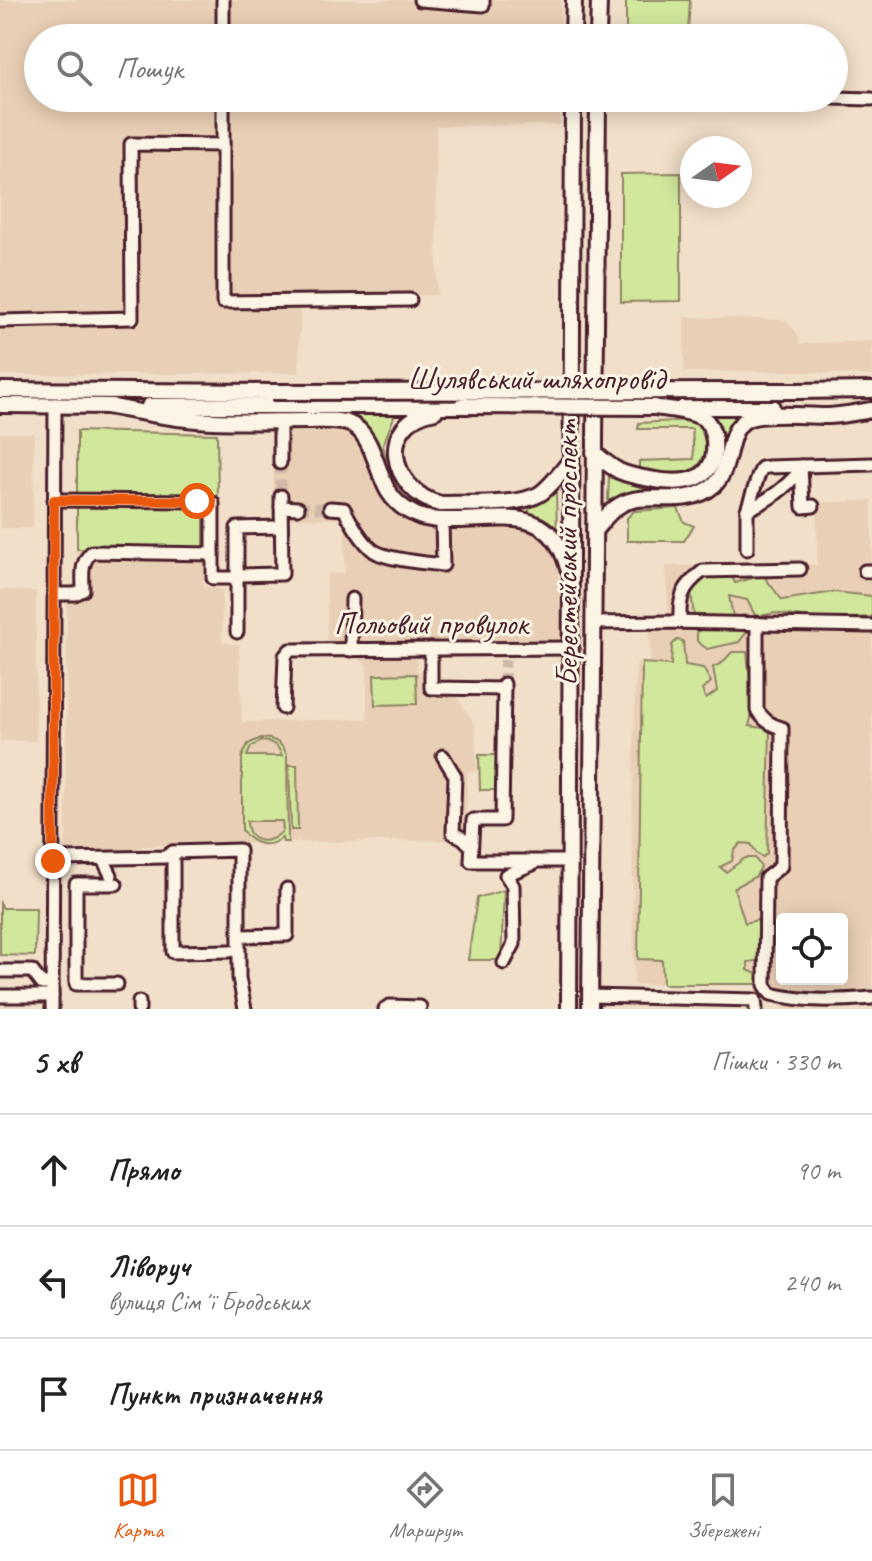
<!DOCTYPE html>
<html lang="uk">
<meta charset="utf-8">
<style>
body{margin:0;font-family:Caveat,sans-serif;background:#f6f6f6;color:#222}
.controls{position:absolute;right:24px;bottom:24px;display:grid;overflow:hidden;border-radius:8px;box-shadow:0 4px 20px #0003}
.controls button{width:72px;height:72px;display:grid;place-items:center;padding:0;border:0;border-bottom:2px solid #e0e0e0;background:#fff;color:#222;font:40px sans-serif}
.compass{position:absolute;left:680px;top:136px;width:72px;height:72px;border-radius:50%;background:#fff;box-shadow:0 4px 20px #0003;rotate:76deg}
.stop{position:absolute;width:24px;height:24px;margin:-18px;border:6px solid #ea580c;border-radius:50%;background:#fff}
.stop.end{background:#ea580c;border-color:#fff;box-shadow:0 2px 8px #0008}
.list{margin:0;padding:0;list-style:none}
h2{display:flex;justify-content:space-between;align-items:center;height:104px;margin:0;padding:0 32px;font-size:34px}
h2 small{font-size:26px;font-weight:400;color:#767676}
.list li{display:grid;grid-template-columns:52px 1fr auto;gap:24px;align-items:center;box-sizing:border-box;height:112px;padding:0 32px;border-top:2px solid #e0e0e0}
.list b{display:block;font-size:30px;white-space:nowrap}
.list p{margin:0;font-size:26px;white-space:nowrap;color:#767676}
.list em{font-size:26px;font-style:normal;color:#767676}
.icon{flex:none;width:44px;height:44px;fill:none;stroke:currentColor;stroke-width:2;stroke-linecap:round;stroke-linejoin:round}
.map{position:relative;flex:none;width:872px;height:1009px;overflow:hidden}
.search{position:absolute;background:#fff;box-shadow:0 4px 20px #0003;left:24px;right:24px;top:24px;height:88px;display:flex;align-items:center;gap:20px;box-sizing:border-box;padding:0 28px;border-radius:44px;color:#767676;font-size:30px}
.sheet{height:440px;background:#fff}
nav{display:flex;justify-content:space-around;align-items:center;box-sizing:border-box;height:112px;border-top:2px solid #e0e0e0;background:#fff;font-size:22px;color:#767676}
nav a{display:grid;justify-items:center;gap:4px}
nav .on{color:#ea580c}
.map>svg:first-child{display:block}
.built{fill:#e9cfb5;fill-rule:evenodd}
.green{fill:#d1e79c;stroke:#8e8364;stroke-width:2;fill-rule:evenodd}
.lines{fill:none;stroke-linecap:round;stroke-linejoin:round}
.minor-tunnel{stroke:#d0b9a9;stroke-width:11;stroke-dasharray:11 5.5;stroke-linecap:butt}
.minor-casing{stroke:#4a1f2b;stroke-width:17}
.major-casing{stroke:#4a1f2b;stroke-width:20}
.minor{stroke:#fcf5e5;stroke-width:11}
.major{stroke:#fcf5e5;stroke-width:14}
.major-bridge-casing{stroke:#4a1f2b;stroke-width:20;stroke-linecap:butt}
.major-bridge{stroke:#fcf5e5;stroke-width:14}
.route{stroke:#ea580c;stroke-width:10}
.labels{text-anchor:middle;stroke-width:6;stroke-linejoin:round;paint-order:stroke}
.street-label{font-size:32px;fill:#4a1f2b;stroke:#fcf5e5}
</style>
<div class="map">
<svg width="872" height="1009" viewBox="0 0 872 1009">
<rect width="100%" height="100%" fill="#f1dfc9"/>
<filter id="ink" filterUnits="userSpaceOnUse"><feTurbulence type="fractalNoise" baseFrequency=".0125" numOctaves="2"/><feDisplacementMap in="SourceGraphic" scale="16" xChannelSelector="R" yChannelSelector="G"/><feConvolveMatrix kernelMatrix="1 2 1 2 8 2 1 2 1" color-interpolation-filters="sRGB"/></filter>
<g filter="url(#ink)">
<g class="built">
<polygon points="0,0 561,0 561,38 38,38 38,98 560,98 560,125 436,126 437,295 300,297 299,373 0,375"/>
<polygon points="684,317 786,320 797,333 800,344 872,341 872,376 792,371 684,372"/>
<polygon points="271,425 348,428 365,447 377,487 386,500 396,512 423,528 526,529 537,532 550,545 558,564 561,656 417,657 417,672 428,673 429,690 453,691 475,725 477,771 467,772 466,834 458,840 183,844 142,846 142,851 66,851 67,590 77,580 77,549 204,552 203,586 222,590 222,642 239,645 242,722 367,719 367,665 357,658 327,658 327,574 345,573 345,519 276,518"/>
<polygon points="0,433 34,433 33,528 0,528"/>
<path d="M872,500v501l-44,8h-44l-11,-9 -9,-4 -2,-8 -5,-4h-123l-2,-153 4,-168 14,-1v-35l19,-1 -3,-60 151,-1v-62zM782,919h60v60h-60z"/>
<polygon points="0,590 36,591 36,741 0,741"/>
</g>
<g class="green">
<polygon points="626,0 690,0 688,33 686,34 685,38 682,38 681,34 626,34"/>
<polygon points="681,173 681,301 621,302 621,174"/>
<path d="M746,409c-23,20 -16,24 -23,49 -1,6 -6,11 -9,16 -17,25 -50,15 -76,18 -10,1 -19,7 -30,8l1,-23c33,14 104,29 112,-23 3,-16 -1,-27 -10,-41z"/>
<polygon points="342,414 395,414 383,445 386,461 377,440 364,422 343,417"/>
<path d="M694,420c8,9 12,18 11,30 -4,32 -44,22 -66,18v-7l55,-2 -2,-30h-54l1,-6z"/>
<polygon points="77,431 217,434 218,498 204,498 204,552 77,549"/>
<polygon points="556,492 557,530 543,520 529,514 529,509"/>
<polygon points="678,508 684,522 694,526 684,541 627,541 627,518 634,511"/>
<polygon points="731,575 735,583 763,575 782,600 834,592 872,596 872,617 817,619 774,613 756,617 747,600 729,596 733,617 747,615 749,629 739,642 707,649 697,641 697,632 711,626 694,616 691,590 705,578"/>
<polygon points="677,640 683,641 685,665 703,668 711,682 702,690 706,699 717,691 713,667 722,663 732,652 747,652 753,710 749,726 770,729 767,853 763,857 757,854 751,844 741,843 734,851 732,861 720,867 726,872 745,858 755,858 761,867 756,876 734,888 745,923 757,920 769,946 762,960 748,962 748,970 759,975 757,984 663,984 662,960 638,959 642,663 671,665 672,645"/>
<polygon points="416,674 417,704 375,705 374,675"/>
<path d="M261,738c13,0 22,5 26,18l1,86h-5l-1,-4c-14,11 -30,7 -40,-8v-73l6,-13zM261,741c11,0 18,5 21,15h-35l4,-9zM247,821h35l1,9c-12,16 -36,15 -36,-9z"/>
<polygon points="479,755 499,755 499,790 480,790"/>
<polygon points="289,765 297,765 298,830 291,830"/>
<polygon points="504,890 501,960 468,960 477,898"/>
<polygon points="0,903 3,908 36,908 35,956 0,955"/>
</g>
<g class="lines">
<g class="minor-tunnel">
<polyline points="810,98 833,98"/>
<polyline points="280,463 281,496"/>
<polyline points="298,508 330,508"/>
<polyline points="504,684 505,660"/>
</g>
<defs>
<g id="minor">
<polyline points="223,0 223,38"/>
<polyline points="420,0 483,5 483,0"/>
<polyline points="223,98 223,302 410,300"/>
<polyline points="833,98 872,99"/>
<polyline points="0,321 132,318 131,144 223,145"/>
<polyline points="280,421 280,463"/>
<polyline points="801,466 803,507 813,506"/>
<polyline points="54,500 204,501 213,503 213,578 232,578"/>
<polyline points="281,507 298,508"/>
<path d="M330,508l14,1c6,12 19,34 30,42 14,9 51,12 69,14l-1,-45"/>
<path d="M747,510c23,-10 38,-22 54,-40"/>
<polyline points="747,549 747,510 759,474 762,468 768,467 872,464"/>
<polyline points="865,571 872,571"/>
<polyline points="237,575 282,574 281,496"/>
<path d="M54,594h21l8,-4c0,-14 -3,-28 9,-38l121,2"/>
<path d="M680,622c-1,-25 2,-35 23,-51l97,-2"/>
<polyline points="594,623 669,622 872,626"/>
<path d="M757,623v87c7,10 13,15 25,18l-1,138 -15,12 -1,107 6,9c36,8 64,7 101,4"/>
<polyline points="237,632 237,528 281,527"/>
<polyline points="431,649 431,688 504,689"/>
<polyline points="351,650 352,599"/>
<polyline points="504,684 502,820 473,820 471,861 571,861"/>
<polyline points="283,708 285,656 290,650 572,648"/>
<polyline points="443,756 455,776 453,833 463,838 471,846"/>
<polyline points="173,852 173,952 230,951"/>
<polyline points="103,859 111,875"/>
<polyline points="53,861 62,859 165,857 173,852 239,850 239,978 245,1009"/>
<polyline points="116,884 76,884 76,984 117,984"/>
<polyline points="239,936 287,935 287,889"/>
<polyline points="504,963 514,944 513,886 506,875 533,864"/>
<polyline points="0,971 32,971 42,984 52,984"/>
<polyline points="0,996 52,996"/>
<polyline points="590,996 755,1000 756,1009"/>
<polyline points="139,1002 139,1009"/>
<polyline points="52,1009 55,404"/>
<polyline points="385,1009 389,1006 420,1007"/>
</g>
<g id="major">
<polyline points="573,38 574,0"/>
<polyline points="598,38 599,0"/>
<polyline points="0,390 271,392"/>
<polyline points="797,391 872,390"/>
<polyline points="0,405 112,406"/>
<path d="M106,406c30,5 61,12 91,14 36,3 74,1 110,1 13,0 31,-2 43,3 22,8 27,49 38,67 6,10 17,19 28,24 13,6 28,5 42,5 50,-1 93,-13 110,48"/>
<polyline points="149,406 461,406"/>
<polyline points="684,407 772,407"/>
<path d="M435,411c-60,11 -45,80 5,93 26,-1 80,3 101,-11 11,-8 21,-22 30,-33"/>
<path d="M594,452c8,8 16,14 25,19 11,5 24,7 36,9 32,5 63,1 59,-40 -1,-9 -4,-17 -11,-22 -11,-7 -35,-9 -48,-11"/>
<path d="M594,531c8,-9 15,-20 26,-26 27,-16 66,5 94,-20 20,-18 10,-58 36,-67 18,-6 59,-2 79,-2 15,-1 29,-4 43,-6"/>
<polyline points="569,1009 573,98"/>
<polyline points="590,1009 598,98"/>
</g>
</defs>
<use href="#minor" class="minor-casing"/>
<use href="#major" class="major-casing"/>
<use href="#minor" class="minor"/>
<use href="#major" class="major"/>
<defs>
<g id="major-bridge">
<polyline points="271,392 797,391"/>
<polyline points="461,406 655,407"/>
</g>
</defs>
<use href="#major-bridge" class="major-bridge-casing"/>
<use href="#major-bridge" class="major-bridge"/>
</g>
</g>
<g class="lines" filter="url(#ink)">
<polyline class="route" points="53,861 54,500 197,501"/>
</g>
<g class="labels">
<g class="street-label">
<text x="536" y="389">Шулявський шляхопровід</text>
<text transform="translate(566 553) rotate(-90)" y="11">Берестейський проспект</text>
<text x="431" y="634">Польовий провулок</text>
</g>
</g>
</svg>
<div class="controls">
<button><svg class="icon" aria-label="locate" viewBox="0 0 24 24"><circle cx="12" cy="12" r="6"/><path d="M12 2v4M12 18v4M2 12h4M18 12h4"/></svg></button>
</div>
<svg class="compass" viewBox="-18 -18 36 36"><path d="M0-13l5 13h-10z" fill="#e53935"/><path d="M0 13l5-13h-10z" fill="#767676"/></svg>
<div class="stop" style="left:197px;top:501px"></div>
<div class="stop end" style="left:53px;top:861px"></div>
<div class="search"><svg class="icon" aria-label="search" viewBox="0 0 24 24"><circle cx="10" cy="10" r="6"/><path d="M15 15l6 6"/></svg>Пошук</div>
</div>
<section class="sheet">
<h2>5 хв<small>Пішки · 330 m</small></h2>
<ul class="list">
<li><svg class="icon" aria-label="ahead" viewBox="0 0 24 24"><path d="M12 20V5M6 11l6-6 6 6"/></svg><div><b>Прямо</b></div><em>90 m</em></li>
<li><svg class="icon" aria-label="left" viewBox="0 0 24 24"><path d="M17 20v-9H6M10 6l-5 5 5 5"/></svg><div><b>Ліворуч</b><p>вулиця Сімʼї Бродських</p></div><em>240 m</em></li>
<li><svg class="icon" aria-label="arrive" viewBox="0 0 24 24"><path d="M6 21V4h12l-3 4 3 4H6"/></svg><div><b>Пункт призначення</b></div></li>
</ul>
</section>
<nav>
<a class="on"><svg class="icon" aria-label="map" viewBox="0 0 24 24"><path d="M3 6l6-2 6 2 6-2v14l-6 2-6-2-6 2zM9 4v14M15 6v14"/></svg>Карта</a>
<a><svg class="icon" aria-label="directions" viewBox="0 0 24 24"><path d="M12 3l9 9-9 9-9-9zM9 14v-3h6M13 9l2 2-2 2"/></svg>Маршрут</a>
<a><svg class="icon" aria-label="saved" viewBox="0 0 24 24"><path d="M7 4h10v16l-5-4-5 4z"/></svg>Збережені</a>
</nav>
